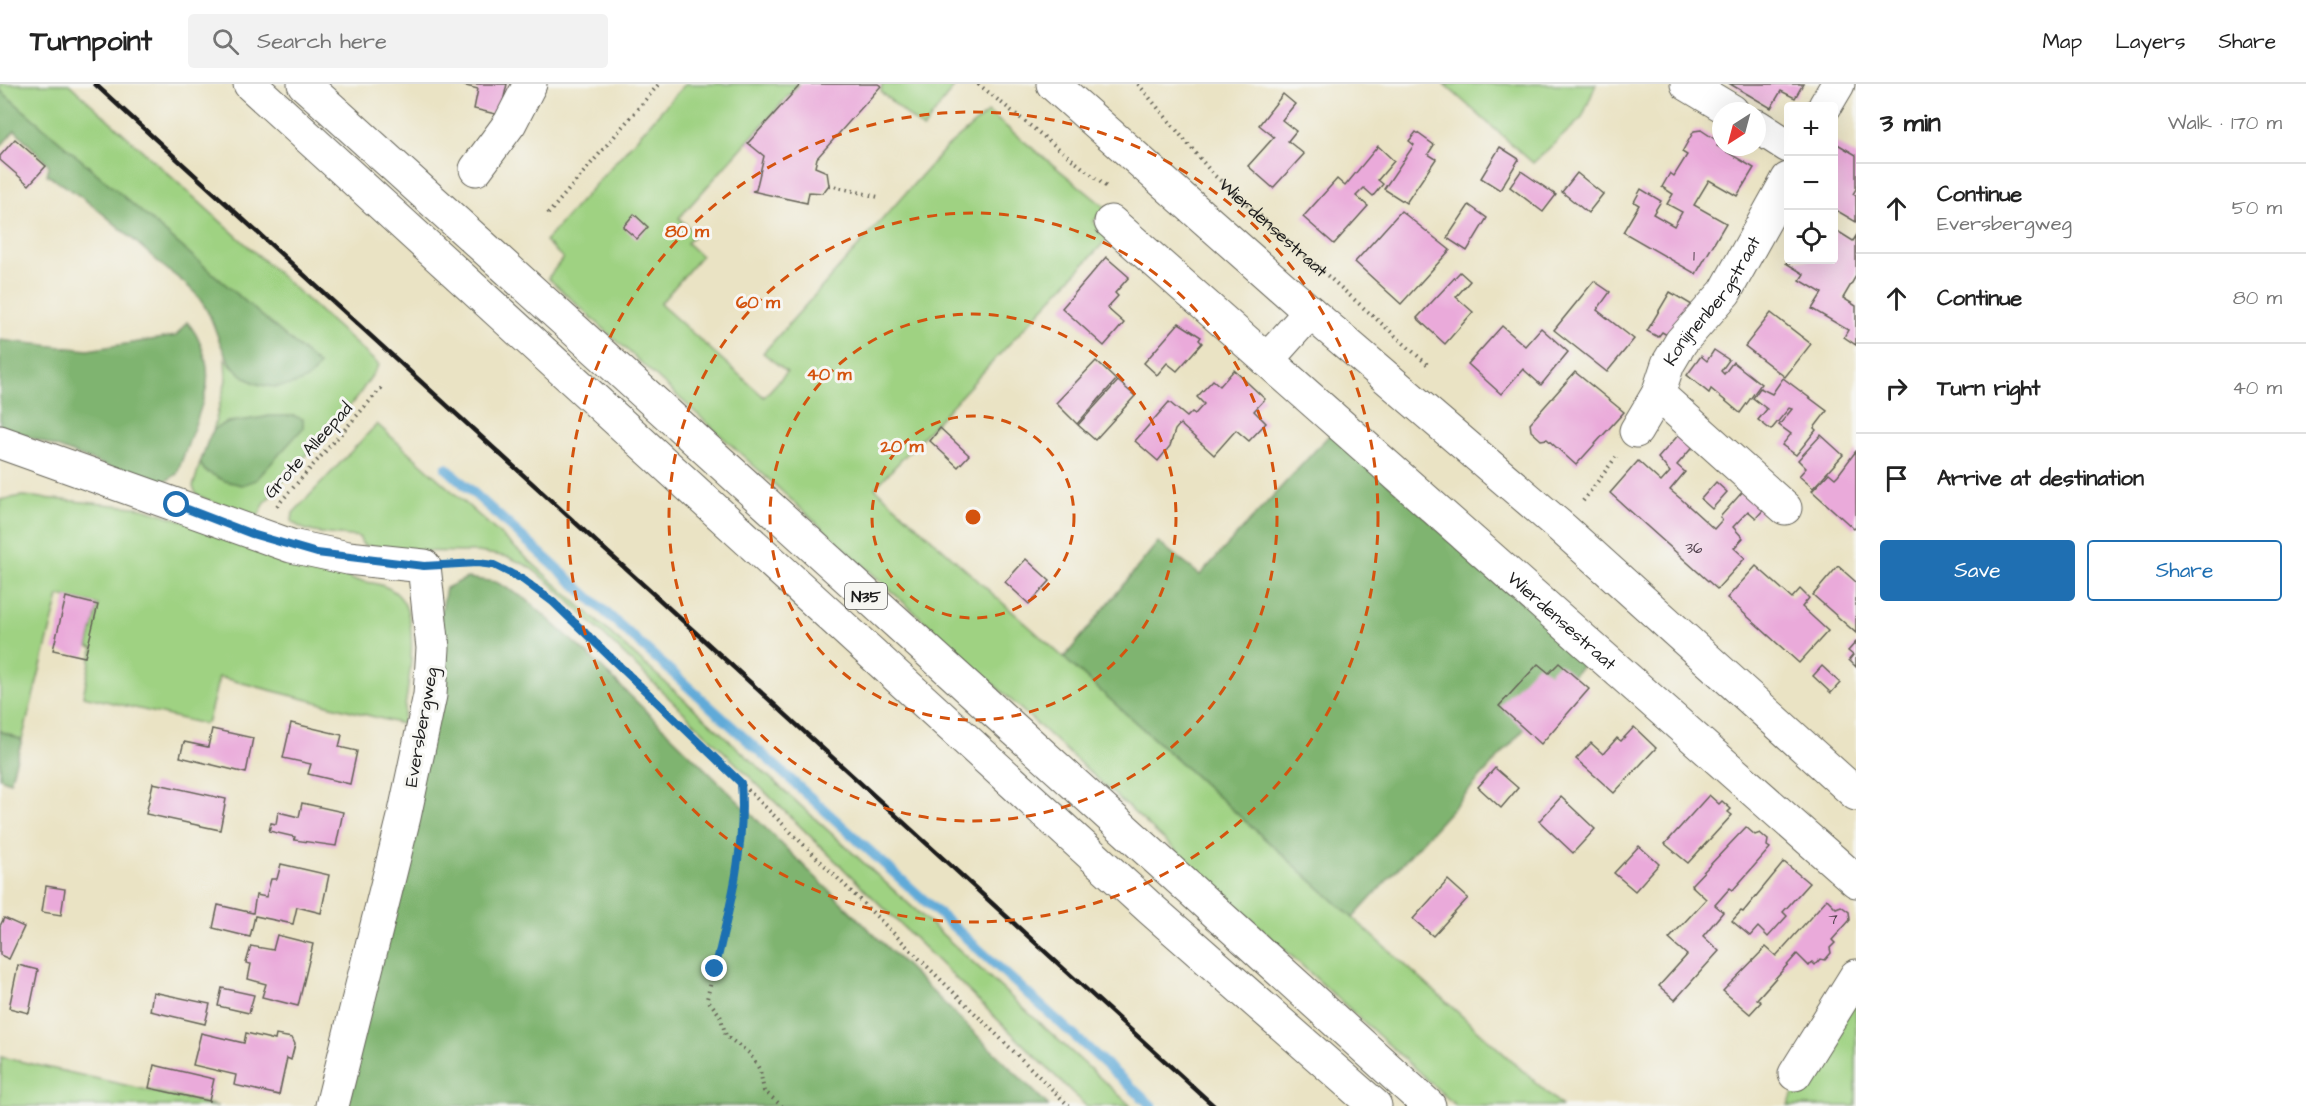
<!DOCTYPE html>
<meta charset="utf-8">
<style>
body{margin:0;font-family:"Architects Daughter",sans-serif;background:#f2f2f2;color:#222}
.controls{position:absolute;right:18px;top:18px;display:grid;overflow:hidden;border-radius:6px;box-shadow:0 6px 24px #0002}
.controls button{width:54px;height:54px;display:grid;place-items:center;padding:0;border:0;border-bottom:2px solid #e0e0e0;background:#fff;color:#222;font:30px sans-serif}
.compass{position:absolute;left:1712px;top:18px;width:54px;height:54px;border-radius:50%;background:#fff;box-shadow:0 6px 24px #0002;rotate:216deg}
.stop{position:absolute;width:18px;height:18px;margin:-14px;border:4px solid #1f6fb2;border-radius:50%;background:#fff}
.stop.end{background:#1f6fb2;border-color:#fff;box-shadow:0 2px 6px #0008}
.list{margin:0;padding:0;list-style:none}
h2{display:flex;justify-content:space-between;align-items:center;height:78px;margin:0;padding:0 24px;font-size:26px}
h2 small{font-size:20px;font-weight:400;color:#767676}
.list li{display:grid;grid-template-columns:39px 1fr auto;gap:18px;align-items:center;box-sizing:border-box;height:90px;padding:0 24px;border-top:2px solid #e0e0e0}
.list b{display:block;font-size:22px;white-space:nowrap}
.list p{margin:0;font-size:20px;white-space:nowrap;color:#767676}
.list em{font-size:20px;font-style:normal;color:#767676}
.actions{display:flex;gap:12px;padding:18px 24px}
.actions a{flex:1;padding:14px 0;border:2px solid #1f6fb2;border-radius:6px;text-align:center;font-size:21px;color:#1f6fb2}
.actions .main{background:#1f6fb2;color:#fff}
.icon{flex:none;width:33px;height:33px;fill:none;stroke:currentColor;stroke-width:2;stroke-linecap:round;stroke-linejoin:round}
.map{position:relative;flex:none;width:1856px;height:1022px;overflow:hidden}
header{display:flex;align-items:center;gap:36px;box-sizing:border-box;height:84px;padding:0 30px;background:#fff;border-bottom:2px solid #e0e0e0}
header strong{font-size:28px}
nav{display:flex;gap:33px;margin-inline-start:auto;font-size:21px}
.search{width:420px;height:54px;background:#f2f2f2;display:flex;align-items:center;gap:15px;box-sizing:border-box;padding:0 21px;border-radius:6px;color:#767676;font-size:22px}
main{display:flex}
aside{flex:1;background:#fff}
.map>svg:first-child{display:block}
.green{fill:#9fd282;stroke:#5e774f;stroke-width:1.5}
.forest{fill:#7fb470;stroke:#4e6846;stroke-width:1.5}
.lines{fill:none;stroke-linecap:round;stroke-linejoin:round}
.stream{stroke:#61aad8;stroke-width:10}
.building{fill:#eaaada}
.minor-casing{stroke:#646257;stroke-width:35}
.major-casing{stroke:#646257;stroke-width:35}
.path{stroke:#646257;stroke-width:4;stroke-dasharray:1.5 4.5;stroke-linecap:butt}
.minor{stroke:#fff;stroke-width:33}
.major{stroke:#fff;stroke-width:33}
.rail{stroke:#1c1c1c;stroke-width:4.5}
.route{stroke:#1f6fb2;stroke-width:8}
.ring{fill:none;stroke:#d4530e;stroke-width:3;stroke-dasharray:10 8}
.labels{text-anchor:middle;stroke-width:6;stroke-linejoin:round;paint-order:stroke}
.number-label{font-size:15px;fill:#50404c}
.shield{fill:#f6f6f2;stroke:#5d5d5c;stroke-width:1.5}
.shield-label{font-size:16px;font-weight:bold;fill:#1c1c1c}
.street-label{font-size:18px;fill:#1c1c1c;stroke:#f6f6f2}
.centre{fill:#d4530e;stroke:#f6f6f2;stroke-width:3}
.ring-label{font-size:18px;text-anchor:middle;font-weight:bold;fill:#d4530e;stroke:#f6f6f2;stroke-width:6;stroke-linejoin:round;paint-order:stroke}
</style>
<header>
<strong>Turnpoint</strong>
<div class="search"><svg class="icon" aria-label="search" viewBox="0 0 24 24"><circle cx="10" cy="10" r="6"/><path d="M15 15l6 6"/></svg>Search here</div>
<nav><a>Map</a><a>Layers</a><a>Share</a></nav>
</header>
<main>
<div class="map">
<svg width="1856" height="1022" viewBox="0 0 1856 1022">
<rect width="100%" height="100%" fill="#f6f6f2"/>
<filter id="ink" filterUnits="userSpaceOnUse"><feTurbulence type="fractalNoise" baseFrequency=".0167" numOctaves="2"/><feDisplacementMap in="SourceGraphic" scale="12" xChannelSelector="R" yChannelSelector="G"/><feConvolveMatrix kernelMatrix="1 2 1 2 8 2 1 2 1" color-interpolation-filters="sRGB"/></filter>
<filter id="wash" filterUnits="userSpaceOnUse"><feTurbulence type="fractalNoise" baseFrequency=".008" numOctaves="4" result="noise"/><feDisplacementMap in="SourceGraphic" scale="24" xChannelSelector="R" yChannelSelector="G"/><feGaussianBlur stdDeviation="1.35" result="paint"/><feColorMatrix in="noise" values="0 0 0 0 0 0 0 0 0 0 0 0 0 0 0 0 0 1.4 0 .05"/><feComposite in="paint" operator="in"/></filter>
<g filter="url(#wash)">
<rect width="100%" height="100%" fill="#eae3c4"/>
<g class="green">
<polygon points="0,0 69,0 379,281 358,312 266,417 258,432 250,435 197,411 193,403 200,379 205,387 294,332 227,338 213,347 226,296 225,275 233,284 318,281 0,6"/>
<polygon points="685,0 799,0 679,134 695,150 687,159 701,172 660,220 764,313 787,288 763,269 945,65 988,28 1106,124 1093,138 1110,152 875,404 1562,1022 1456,1022 548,194 563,174 545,157"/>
<polygon points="882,0 956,0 923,45 881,8"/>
<polygon points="1444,0 1596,0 1582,34 1533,79"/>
<path d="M377,340l289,259 465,423h-45l-418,-409 -117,-113 -23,-18 -20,-9 -30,-5 -79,-1 -36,-6 -4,-8c-18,-3 -55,-1 -67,-16l1,-8z"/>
<path d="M23,412l120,12 205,65 2,6c16,4 34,3 47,15 26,23 10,100 5,130l-183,-47 -11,44 -4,3 -121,-28 10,-48 -5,-1 10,-42 -39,-9 -37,144 -22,-9v-231z"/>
<polygon points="1856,915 1856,1022 1788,1022 1794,1007"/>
<polygon points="1,973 218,1022 0,1022"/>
</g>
<g class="forest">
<path d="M0,6l319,275c-10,22 -48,27 -68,16 -36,-21 -29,-53 -52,-83 -9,-13 -26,-23 -37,-33 -37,-32 -72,-66 -115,-90l2,-10 -34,-35 -15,17z"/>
<path d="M187,238c13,14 23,42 20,62 -3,22 -22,66 -30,90l-11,7h-19l-147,-55v-86l88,10 88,-14z"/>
<path d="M269,332h25l9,3v9l-47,52 -14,5 -17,-4 -20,-10 -5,-8c4,-9 7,-24 13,-32 10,-12 40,-10 56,-15z"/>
<polygon points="1331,349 1587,576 1353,834 1064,574 1158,458 1200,491"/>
<polygon points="467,494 496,498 526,515 596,578 1049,1022 347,1022 446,504"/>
<polygon points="0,647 22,656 10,698 0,694"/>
</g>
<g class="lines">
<polyline class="stream" points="446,384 1152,1022"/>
</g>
<g id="blocks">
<g class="building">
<polygon points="458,0 507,0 500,31 474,25 478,5"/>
<polygon points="801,0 878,0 881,2 817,74 815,83 827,88 829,101 823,109 809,108 807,119 752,107 756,106 764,72 748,59"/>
<polygon points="1730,0 1803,0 1795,14 1781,7 1771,24"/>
<polygon points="1283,10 1295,20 1282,36 1296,47 1288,57 1304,70 1273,104 1248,82 1274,53 1259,41"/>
<polygon points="1701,46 1719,58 1717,62 1754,84 1737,112 1709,96 1694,121 1726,139 1696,190 1623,148 1639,121 1634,118 1641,105 1661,117 1653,130 1674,142 1682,128 1667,120 1673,110 1662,103 1670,89 1674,92 1687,71 1682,68 1694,47"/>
<polygon points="1416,48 1434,61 1428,70 1436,75 1406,119 1384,105 1414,61 1409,57"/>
<polygon points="15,55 46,82 29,101 0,76 0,72"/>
<polygon points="1834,58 1856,71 1856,105 1853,110 1856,112 1856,138 1834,125"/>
<polygon points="1378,62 1394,77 1378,96 1383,100 1373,112 1364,104 1356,112 1368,122 1334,160 1303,133 1337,95 1345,102"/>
<polygon points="1500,63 1519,75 1500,106 1481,94"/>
<polygon points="1521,87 1556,111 1543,128 1510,103"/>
<polygon points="1577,89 1603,110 1588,129 1562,108"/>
<polygon points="1469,121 1487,134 1467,167 1447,154"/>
<polygon points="1401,127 1450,166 1401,220 1355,178"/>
<polygon points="634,130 648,143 637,155 623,143"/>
<polygon points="1834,145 1853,157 1856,152 1856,192 1843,214 1856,222 1856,261 1844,253 1848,246 1812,225 1822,209 1800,196 1804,190 1786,179 1789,176 1834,176"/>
<polygon points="1106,173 1129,193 1115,209 1118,212 1107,224 1124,239 1104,262 1062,224"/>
<polygon points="1460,188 1470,197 1456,213 1473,228 1445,260 1417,234"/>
<polygon points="1594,197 1610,208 1597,226 1634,255 1607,288 1554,246"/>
<polygon points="1670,208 1692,221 1672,254 1662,248 1658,253 1647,247"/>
<polygon points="1771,229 1811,260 1785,293 1745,262"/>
<polygon points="1179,239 1201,253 1199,256 1202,259 1177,287 1167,279 1157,291 1144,279"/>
<polygon points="1502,242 1525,262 1541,244 1568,268 1541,301 1523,285 1501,310 1468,280"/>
<polygon points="1714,266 1729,276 1721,287 1724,290 1733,278 1761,300 1740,329 1711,305 1709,309 1687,291 1701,272 1707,277"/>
<polygon points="1096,277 1116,296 1077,340 1056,319"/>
<polygon points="1234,286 1265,315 1254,327 1266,339 1249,357 1236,346 1214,371 1180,340 1175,346 1170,362 1158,377 1135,357 1169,318 1187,333 1192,328 1195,330 1204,320 1197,313 1213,296 1220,302"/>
<polygon points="1575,288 1624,328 1576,381 1547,355 1541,356 1531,347 1530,339"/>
<polygon points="1783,294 1827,327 1814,344 1816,346 1796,371 1782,361 1791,350 1779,341 1792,325 1789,324 1771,346 1758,336 1767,325 1753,314 1760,304 1772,310"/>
<polygon points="1118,297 1135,312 1095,356 1078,341"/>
<polygon points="940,344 969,371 958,383 930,357"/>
<polygon points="1682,347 1696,359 1677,381 1685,388 1670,406 1681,415 1714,445 1722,436 1720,433 1745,405 1766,423 1756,434 1748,427 1733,443 1743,454 1734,464 1745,474 1717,505 1610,409 1638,377 1661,398 1670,388 1658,374"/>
<polygon points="1821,351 1843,371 1813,404 1799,392 1806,384 1798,376"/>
<polygon points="1856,367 1856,443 1854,445 1812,407 1829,389 1835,394 1838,391"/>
<polygon points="1716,398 1727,408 1712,425 1701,415"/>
<polygon points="1026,475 1050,497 1029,520 1005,498"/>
<polygon points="1756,482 1792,514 1800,505 1809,514 1802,523 1828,547 1799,579 1727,514"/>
<polygon points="1838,482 1856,498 1856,549 1813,511"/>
<polygon points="66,513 98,521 85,573 53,566"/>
<polygon points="1856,558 1856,583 1849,576 1853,571 1848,567"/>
<polygon points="1559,579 1589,605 1541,660 1499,622 1538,580 1549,589"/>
<polygon points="1822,582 1840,599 1831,609 1813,592"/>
<polygon points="291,639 342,651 339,663 357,667 350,700 308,690 311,680 283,674"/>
<polygon points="1634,643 1656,664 1614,709 1576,675 1591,659 1603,670 1617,654 1621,657"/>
<polygon points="212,645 253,654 246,689 180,673 184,658 208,663"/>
<polygon points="1495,684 1518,704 1501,724 1478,703"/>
<polygon points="153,699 226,715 220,746 146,730"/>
<polygon points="1709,711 1719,720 1722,717 1731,725 1728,728 1732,731 1688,779 1665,760"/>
<polygon points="1561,713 1595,745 1573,769 1539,737"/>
<polygon points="302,719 343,728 336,762 294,756 295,753 269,747 271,739 276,740 278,728 299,733"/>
<polygon points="1746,743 1755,751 1760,749 1768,756 1767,762 1770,764 1733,806 1730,804 1715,821 1723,828 1703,852 1719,867 1675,916 1659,902 1687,871 1669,855 1706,815 1691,801"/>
<polygon points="1639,762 1659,780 1635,807 1614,789"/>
<polygon points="1784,778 1809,799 1783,828 1787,832 1768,853 1758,843 1750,852 1732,837 1741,827 1743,828"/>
<polygon points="281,780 329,791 321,829 297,823 293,840 255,832 250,853 213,844 218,821 253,829 256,811 266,813 271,795 277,795"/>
<polygon points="1448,796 1468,814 1433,852 1413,835"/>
<polygon points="46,802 65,805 61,831 42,828"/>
<polygon points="1827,815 1836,824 1841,822 1849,828 1850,836 1832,856 1835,859 1830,864 1831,869 1825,876 1820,875 1815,881 1812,878 1809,882 1797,870 1757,915 1761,918 1750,930 1723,907 1766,863 1776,872"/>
<polygon points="4,834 24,843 9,875 0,871 0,842"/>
<polygon points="277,851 313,860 298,922 262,913 266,900 248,895 251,880 246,879 251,862 273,866"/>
<polygon points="18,881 38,886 29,929 9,924"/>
<polygon points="222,904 254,911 249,929 218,922"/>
<polygon points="153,908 210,920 205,940 150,927"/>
<polygon points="201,949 244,959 246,949 275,956 276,951 292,954 295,960 291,976 287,974 279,1011 234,1001 236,991 193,981"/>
<polygon points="154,981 214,995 209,1017 149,1004"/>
</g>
</g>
</g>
<g filter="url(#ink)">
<use href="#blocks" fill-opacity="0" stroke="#646257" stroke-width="1.5"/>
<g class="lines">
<defs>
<g id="minor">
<polyline points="1053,0 1310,228 1562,444 1856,710"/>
<polyline points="1687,0 1732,27"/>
<polyline points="1825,22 1838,0"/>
<polyline points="1757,42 1788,62"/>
<polyline points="476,85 510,39 530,0"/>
<path id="s2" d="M1111,138l745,659"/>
<polyline points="1267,276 1310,228"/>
<polyline points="1658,310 1785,424"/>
<path id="s3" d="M1636,347l22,-37 10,-30 13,-22 44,-50 63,-113"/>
<polyline points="0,358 291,462 348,474 424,482 433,564 430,611 404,733 332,1022"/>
<polyline points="1795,990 1856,892"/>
</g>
<g id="major">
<polyline points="250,0 1152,826 1375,1022"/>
<polyline points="304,0 1429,1022"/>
</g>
</defs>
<use href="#minor" class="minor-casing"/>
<use href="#major" class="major-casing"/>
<g class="path">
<polyline points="978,0 1108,104"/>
<path id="s1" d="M1138,0l75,90 215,191"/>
<polyline points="829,101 878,113"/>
<polyline points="548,130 659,0"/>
<polyline points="1583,417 1616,373"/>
<polyline points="277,422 384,301"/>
<path d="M457,480c13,-1 26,-2 37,1 47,15 86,62 121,94l454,447"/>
<path d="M741,700c5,73 -18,144 -34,215l13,16 6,21 23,17 11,17 4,21 18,15"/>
</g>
<use href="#minor" class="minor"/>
<use href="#major" class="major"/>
<polyline class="rail" points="95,0 1214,1022"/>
</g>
</g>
<g class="lines" filter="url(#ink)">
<path class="route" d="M177,421l75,29 65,19 107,13 53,-3 17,2 28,14 31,23 188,181c5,63 -11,125 -26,186"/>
</g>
<g class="ring">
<circle cx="973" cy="433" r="101"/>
<circle cx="973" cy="433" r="203"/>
<circle cx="973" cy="433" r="304"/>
<circle cx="973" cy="433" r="405"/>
</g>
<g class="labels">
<g class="number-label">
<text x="1694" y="177">1</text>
<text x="1694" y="469">36</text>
<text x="1833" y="840">7</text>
</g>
<rect class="shield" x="845" y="499" width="42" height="26" rx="4.5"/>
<g class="shield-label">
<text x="866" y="518">N35</text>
</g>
<g class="street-label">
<text dy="6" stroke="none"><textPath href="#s1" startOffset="198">Wierdensestraat</textPath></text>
<text dy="6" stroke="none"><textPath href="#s3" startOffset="152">Konijnenbergstraat</textPath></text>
<text transform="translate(308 366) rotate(-48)" y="6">Grote Alleepad</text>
<text dy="6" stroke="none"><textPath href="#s2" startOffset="602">Wierdensestraat</textPath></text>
<text transform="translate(421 643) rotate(-80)" y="6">Eversbergweg</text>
</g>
</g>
<circle cx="973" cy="433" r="9" class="centre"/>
<g class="ring-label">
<text x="687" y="153">80 m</text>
<text x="758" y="224">60 m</text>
<text x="829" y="296">40 m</text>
<text x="902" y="368">20 m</text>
</g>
</svg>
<div class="controls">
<button>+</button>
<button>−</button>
<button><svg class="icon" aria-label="locate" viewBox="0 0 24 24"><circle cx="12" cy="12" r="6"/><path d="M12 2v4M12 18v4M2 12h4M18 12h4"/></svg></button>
</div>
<svg class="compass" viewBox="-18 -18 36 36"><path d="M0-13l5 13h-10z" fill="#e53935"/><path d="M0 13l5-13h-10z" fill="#767676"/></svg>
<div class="stop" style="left:177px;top:421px"></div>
<div class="stop end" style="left:715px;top:885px"></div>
</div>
<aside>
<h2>3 min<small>Walk · 170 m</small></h2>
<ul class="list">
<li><svg class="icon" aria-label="ahead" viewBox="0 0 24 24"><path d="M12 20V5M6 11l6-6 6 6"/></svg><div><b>Continue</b><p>Eversbergweg</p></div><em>50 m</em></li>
<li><svg class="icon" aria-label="ahead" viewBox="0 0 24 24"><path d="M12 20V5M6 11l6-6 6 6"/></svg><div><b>Continue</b></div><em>80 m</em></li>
<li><svg class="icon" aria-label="right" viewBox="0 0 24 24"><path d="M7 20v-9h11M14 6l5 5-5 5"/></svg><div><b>Turn right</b></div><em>40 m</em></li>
<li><svg class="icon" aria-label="arrive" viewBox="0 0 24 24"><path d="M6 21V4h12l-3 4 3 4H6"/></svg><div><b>Arrive at destination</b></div></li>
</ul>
<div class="actions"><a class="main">Save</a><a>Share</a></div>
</aside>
</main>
